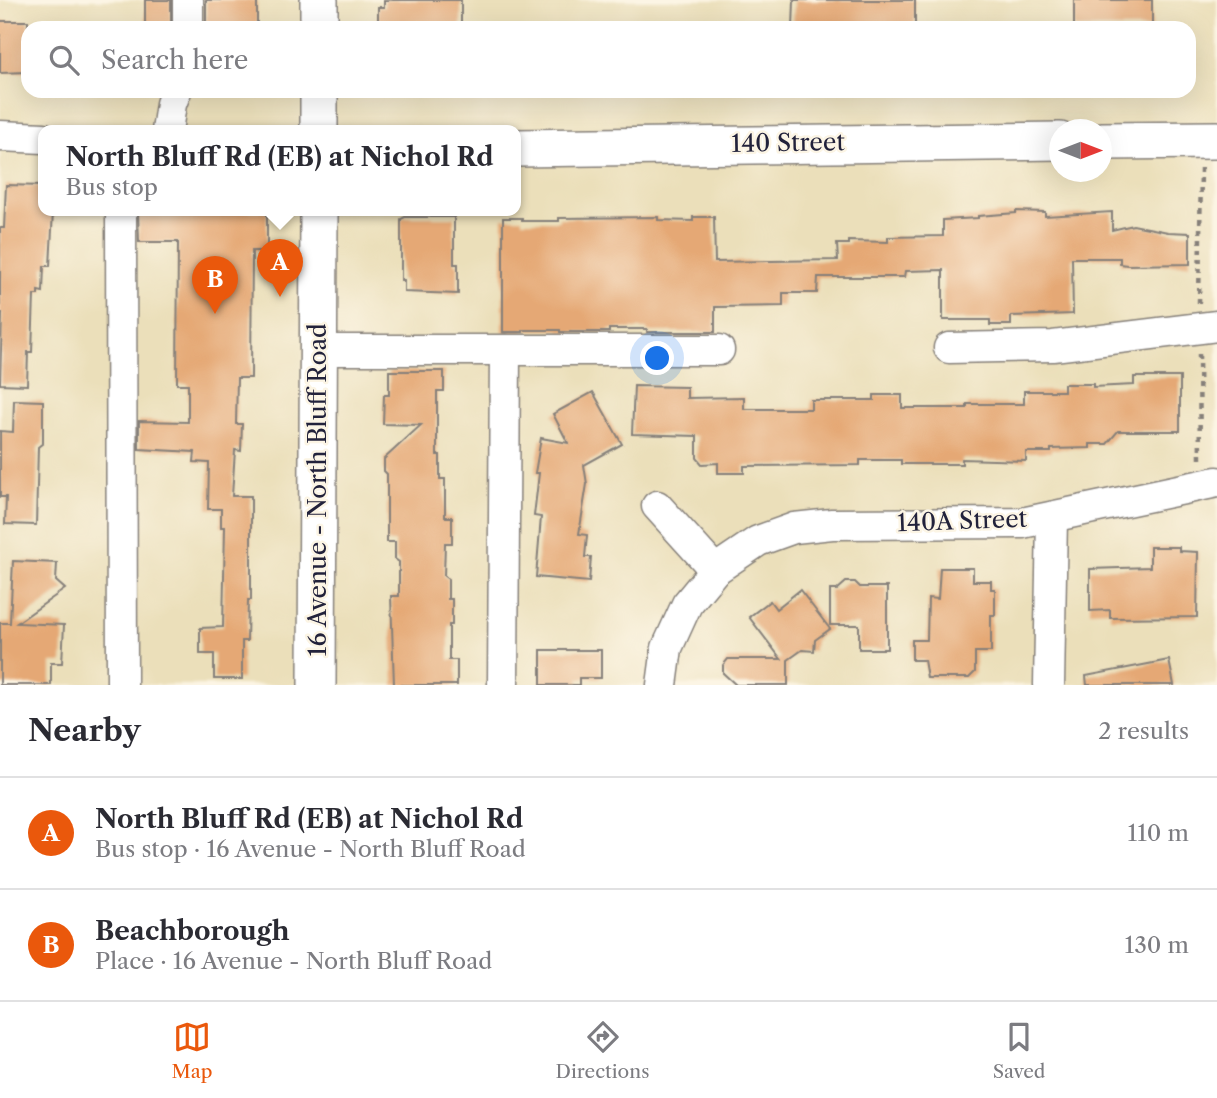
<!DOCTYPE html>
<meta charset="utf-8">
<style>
body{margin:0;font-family:"Libre Caslon Text",serif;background:#f7f7f7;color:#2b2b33}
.compass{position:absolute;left:1049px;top:119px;width:63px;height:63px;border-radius:50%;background:#fff;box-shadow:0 7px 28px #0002;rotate:90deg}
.you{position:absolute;left:658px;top:359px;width:24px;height:24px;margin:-18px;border:5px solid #fff;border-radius:50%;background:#1a73e8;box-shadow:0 0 0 10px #1a73e833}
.badge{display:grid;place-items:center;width:46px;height:46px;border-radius:50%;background:#ea580c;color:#fff;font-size:23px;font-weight:700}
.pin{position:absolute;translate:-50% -58px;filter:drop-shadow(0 2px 4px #0008)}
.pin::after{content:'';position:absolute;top:37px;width:24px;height:21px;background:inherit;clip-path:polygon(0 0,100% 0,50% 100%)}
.popup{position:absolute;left:38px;top:125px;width:483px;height:91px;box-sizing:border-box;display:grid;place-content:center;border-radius:14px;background:#fff;filter:drop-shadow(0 2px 5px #0005);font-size:23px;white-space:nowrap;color:#7c7c81}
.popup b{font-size:26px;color:#2b2b33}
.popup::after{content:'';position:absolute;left:50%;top:100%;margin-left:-14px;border:14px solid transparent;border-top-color:#fff}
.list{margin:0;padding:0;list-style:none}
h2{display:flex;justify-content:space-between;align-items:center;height:91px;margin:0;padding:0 28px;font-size:30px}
h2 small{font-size:23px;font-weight:400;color:#7c7c81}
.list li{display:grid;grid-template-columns:46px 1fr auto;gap:21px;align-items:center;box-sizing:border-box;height:112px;padding:0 28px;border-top:2px solid #e1e1e2}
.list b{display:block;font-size:26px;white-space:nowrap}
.list p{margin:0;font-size:23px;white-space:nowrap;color:#7c7c81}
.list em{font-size:23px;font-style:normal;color:#7c7c81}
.icon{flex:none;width:38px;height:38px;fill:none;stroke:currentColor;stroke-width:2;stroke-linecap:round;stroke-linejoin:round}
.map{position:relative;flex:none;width:1217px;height:685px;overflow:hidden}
.search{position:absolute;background:#fff;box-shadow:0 7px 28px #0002;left:21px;right:21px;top:21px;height:77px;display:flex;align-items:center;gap:18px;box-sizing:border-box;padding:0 24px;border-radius:21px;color:#7c7c81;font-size:26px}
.sheet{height:315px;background:#fff}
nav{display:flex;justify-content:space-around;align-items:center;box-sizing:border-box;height:98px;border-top:2px solid #e1e1e2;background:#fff;font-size:19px;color:#7c7c81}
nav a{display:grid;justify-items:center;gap:4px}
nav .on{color:#ea580c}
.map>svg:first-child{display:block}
.building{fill:#e5a875}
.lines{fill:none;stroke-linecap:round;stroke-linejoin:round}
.minor-casing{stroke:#86807a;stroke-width:33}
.major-casing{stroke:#86807a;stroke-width:40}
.path{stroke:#86807a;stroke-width:4.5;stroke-dasharray:5 5;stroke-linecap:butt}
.minor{stroke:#fff;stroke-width:30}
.major{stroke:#fff;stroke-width:37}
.labels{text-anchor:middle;stroke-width:5;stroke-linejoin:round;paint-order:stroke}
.street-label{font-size:24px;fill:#22223b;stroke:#fcf5e5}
</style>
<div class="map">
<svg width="1217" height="685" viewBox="0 0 1217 685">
<rect width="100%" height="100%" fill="#fcf5e5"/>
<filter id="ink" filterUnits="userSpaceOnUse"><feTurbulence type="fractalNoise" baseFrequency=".0143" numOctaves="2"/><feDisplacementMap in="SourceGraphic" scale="14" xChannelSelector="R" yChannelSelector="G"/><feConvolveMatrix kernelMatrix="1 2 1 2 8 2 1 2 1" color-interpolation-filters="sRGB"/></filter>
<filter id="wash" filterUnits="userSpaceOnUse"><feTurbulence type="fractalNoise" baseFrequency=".00686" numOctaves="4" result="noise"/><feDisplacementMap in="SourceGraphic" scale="28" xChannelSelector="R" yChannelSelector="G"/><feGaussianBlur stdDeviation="1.57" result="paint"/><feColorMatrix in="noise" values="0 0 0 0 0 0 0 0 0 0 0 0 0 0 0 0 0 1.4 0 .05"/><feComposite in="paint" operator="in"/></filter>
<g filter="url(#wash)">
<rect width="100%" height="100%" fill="#ebdfba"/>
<g id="blocks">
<g class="building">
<rect x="145" y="0" width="26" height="28"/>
<rect x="206" y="0" width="51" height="28"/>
<polygon points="384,0 461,0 461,28 378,28 378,7 384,7"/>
<polygon points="794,0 915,0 915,28 793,28"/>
<rect x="1074" y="0" width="78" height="28"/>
<polygon points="0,21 28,21 28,72 0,73"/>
<polygon points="6,185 44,186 44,211 53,211 50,266 44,266 43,292 38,291 38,295 34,295 32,352 28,352 27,385 0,384 2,313 0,313 0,228 4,228"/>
<polygon points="138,211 267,211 267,251 252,251 251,378 237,378 236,424 242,424 241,451 235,450 232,496 251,496 251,600 248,600 247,641 242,641 242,679 214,679 214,654 200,654 200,628 223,627 225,527 221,527 221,509 208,509 209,463 194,462 195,452 139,449 139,421 188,422 188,384 177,384 178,242 139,242"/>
<polygon points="1016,211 1045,212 1045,216 1112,212 1112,230 1133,225 1168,232 1190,233 1190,264 1127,265 1120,264 1120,258 1072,258 1073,314 1011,316 1011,325 990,325 990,320 943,320 943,270 905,271 904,277 818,277 817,293 783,293 783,306 715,307 715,332 647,332 647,329 609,329 609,332 560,332 560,330 523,330 523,332 503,332 503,218 522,218 522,221 559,221 559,218 658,217 658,220 693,221 693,217 714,217 715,262 838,260 837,244 849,244 849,241 888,242 888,237 943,236 943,220 978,218 978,216 1016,213"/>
<polygon points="405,217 454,217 454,264 458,264 458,294 404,292 404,280 401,280 401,219"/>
<polygon points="389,371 444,371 444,391 437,391 437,455 440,455 440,479 445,479 445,517 452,517 452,543 445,543 444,576 448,579 448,599 452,599 452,625 449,625 449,660 457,660 457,685 394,685 391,596 399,596 399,562 395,559 395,542 387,542 387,474 384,471 384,459 421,425 383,424 384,395 389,395"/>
<polygon points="1134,377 1180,377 1180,431 1118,431 1107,444 1090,444 1090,448 1051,449 1051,452 1026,452 1026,461 962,459 962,464 901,464 901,460 860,460 860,465 744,466 744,473 718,473 718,463 702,464 697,458 697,436 632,434 634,386 687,387 687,398 744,397 744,409 811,409 811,400 874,400 874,395 902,395 902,408 967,408 967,404 1024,404 1024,391 1064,391 1064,384 1093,384 1093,387 1134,385"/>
<polygon points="593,392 622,444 584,465 587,484 579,534 587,535 585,557 591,557 589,582 536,577 541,517 534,516 539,473 535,473 541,438 568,443 553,414"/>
<polygon points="14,400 43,401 43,443 38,447 36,525 5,524 6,497 0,497 0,431 13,432"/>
<polygon points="1150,547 1179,547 1179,551 1198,552 1197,617 1110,618 1110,610 1090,611 1090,569 1150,567"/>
<polygon points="13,561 57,563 56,581 65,589 17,623 64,625 62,663 51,663 51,685 0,685 0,623 10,623"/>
<polygon points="940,568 973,568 973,581 991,581 991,589 995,589 995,615 991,615 991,652 975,652 975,672 969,678 927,678 924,660 912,660 912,640 927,640 928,598 938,599"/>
<polygon points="846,582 855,582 860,587 887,587 887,649 859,649 859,625 830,625 830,590 837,590"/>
<polygon points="800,590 830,629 815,640 814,651 802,650 788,660 788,685 736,685 723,673 723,665 728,659 781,659 749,617 770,601 776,609"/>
<polygon points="541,650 601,650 601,678 579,678 579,685 541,685"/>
<polygon points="1169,660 1174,685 1087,685 1086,676"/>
</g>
</g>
</g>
<g filter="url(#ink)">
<use href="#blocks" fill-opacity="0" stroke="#86807a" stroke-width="2"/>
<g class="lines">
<defs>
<g id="minor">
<polyline points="188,28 188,0"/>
<polyline points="167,131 171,104 176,91"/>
<polyline points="0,136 44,138"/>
<polyline points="121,211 122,685"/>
<polyline points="949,348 1053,346 1217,326"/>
<polyline points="319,350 719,350"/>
<polyline points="657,506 715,570"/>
<polyline points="503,685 505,350"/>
<polyline points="662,685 667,648 687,604 715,570 758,541 794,528 832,524 1022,523 1217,482"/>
<polyline points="1049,685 1052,517"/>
</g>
<g id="major">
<polyline points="319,0 319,28"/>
<polyline points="319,91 319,131"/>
<polyline points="1102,141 1217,140"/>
<polyline points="516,148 1060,141"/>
<polyline points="317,685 319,211"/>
</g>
</defs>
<use href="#minor" class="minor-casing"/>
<use href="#major" class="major-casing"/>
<g class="path">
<polyline points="1199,303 1201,168"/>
<polyline points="1199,354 1200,461"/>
</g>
<use href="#minor" class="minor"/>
<use href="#major" class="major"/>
</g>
</g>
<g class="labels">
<g class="street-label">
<text transform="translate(788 143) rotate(-1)" y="8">140 Street</text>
<text transform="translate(318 490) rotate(-90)" y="8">16 Avenue - North Bluff Road</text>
<text transform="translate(962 521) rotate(-2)" y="8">140A Street</text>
</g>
</g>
</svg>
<svg class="compass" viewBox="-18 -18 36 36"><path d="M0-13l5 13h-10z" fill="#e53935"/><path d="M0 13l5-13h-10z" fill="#7c7c81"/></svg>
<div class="you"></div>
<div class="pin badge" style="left:280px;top:297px">A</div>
<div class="popup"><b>North Bluff Rd (EB) at Nichol Rd</b>Bus stop</div>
<div class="pin badge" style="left:215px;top:314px">B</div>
<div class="search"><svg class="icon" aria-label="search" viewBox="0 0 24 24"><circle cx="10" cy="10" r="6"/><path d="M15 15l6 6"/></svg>Search here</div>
</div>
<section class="sheet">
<h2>Nearby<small>2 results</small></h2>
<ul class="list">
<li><span class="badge">A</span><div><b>North Bluff Rd (EB) at Nichol Rd</b><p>Bus stop · 16 Avenue - North Bluff Road</p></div><em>110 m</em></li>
<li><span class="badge">B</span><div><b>Beachborough</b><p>Place · 16 Avenue - North Bluff Road</p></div><em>130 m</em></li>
</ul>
</section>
<nav>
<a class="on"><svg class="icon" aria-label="map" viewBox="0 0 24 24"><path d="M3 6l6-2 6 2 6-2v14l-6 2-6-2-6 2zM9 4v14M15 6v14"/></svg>Map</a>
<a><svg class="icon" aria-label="directions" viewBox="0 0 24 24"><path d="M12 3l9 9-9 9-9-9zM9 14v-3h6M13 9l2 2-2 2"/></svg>Directions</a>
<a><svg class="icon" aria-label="saved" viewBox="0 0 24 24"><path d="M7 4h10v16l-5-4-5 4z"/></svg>Saved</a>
</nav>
